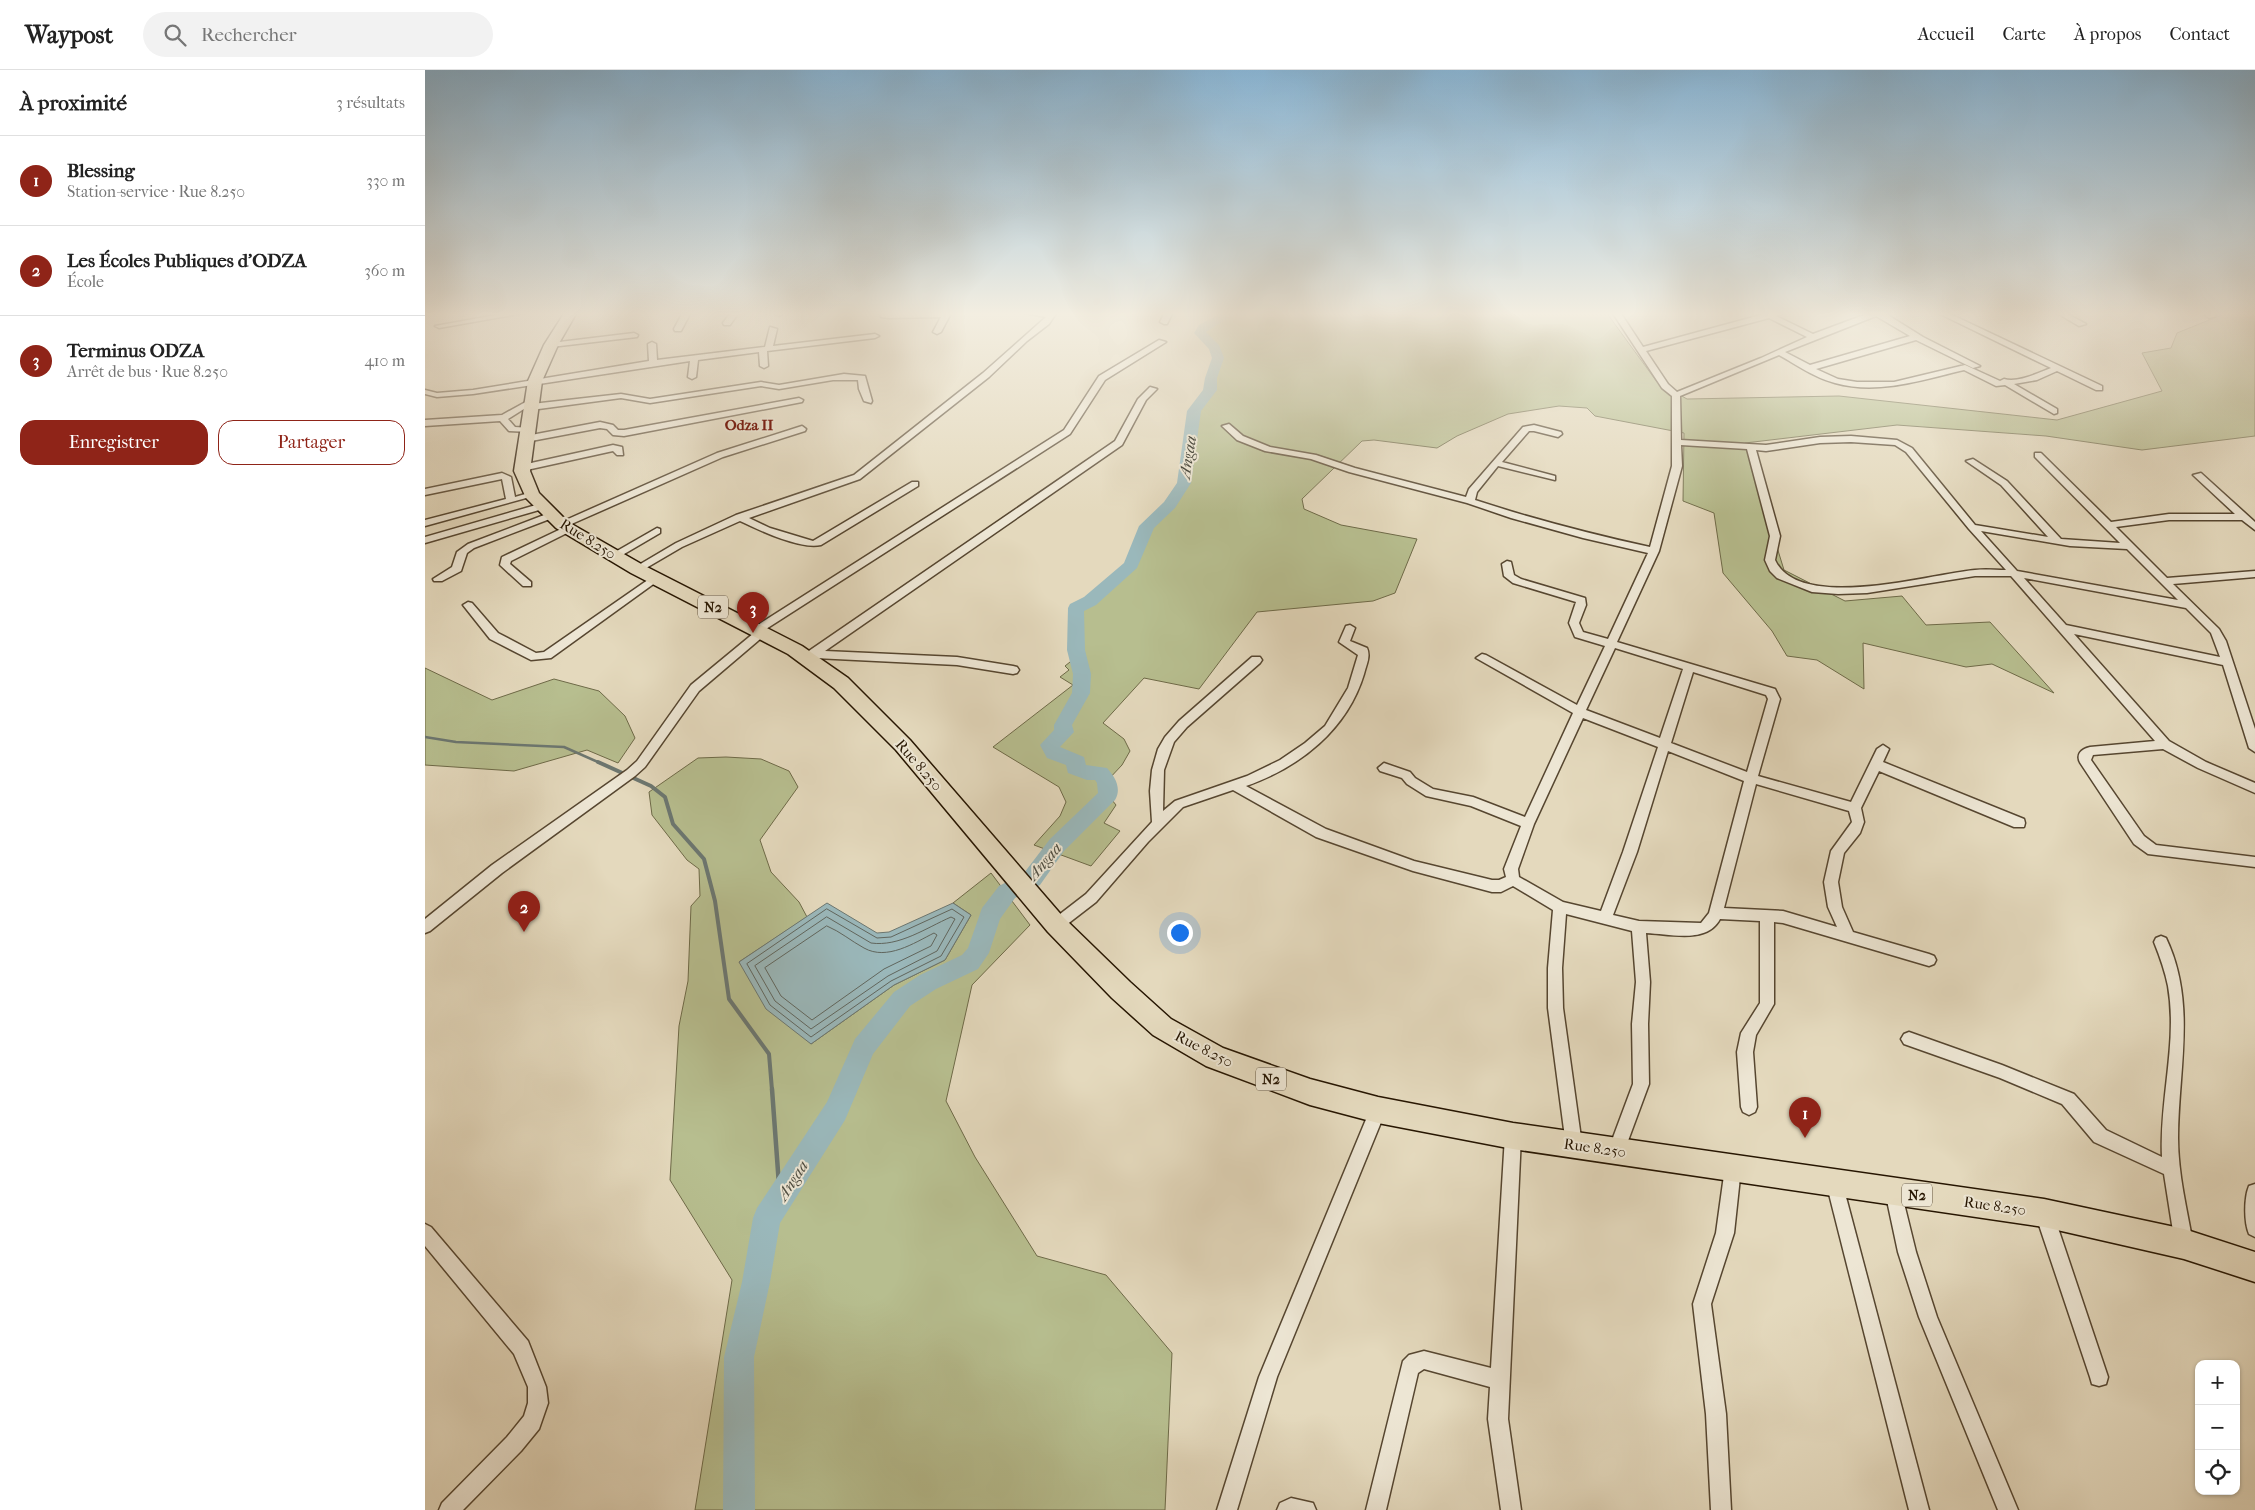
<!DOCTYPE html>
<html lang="fr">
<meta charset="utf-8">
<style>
body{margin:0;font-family:"IM FELL French Canon",serif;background:#f2f2f2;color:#222}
.controls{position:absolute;right:15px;bottom:15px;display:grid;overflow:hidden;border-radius:10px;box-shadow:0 1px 4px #0004}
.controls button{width:45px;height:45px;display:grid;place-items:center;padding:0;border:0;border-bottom:1px solid #e0e0e0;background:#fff;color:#222;font:25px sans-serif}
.you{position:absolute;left:754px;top:862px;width:18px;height:18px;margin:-12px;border:4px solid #fff;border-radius:50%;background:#1a73e8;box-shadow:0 0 0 8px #1a73e833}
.badge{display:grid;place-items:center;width:32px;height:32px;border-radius:50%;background:#8f2418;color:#fff;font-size:16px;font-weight:700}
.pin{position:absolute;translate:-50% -41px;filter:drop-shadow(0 1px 2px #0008)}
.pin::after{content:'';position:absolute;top:26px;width:18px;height:15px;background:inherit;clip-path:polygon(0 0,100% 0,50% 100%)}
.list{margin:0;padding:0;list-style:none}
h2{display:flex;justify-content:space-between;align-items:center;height:65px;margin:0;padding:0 20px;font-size:21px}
h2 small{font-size:16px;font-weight:400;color:#767676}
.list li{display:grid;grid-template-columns:32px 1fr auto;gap:15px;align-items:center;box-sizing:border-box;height:90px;padding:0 20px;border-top:1px solid #e0e0e0}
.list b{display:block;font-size:19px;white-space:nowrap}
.list p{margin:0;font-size:16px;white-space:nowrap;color:#767676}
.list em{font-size:16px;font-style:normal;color:#767676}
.actions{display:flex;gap:10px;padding:15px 20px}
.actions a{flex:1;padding:11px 0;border:1px solid #8f2418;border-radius:15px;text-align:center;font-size:18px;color:#8f2418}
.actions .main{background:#8f2418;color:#fff}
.icon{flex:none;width:28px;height:28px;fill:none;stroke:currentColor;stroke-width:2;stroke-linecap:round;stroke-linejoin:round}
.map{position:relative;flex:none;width:1830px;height:1440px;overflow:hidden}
header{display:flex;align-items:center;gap:30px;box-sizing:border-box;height:70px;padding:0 25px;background:#fff;border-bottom:1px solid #e0e0e0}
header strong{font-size:24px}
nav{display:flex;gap:28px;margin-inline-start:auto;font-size:18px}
.search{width:350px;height:45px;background:#f2f2f2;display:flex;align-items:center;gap:12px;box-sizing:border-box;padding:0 18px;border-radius:28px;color:#767676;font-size:19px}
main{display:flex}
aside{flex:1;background:#fff}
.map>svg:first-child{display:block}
.green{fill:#b7be8f;stroke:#6e6a48}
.water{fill:#9ab8bb;stroke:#6c7771}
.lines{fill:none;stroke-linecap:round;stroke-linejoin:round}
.shore{stroke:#60665e;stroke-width:1}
.stream-far2{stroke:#6c7771;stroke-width:2.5}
.stream-far1{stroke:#6c7771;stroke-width:4}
.stream{stroke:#6c7771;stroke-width:4.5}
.river{fill:#9ab8bb;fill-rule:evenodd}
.minor-casing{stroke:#564630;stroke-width:3}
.trunk-casing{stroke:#261501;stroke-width:3}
.minor{fill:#ede6d4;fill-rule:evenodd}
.trunk{fill:#e4d9bd;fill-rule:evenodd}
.labels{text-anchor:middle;stroke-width:4;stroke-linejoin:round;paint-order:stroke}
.shield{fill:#ede6d4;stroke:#625440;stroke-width:1}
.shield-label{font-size:14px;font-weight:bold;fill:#261501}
.far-quarter-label{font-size:15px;font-weight:bold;fill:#7a1f14;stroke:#ede6d4}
.street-label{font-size:15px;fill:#261501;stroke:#ede6d4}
.water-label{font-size:16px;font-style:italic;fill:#4f4e42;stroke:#ede6d4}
</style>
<header>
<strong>Waypost</strong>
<div class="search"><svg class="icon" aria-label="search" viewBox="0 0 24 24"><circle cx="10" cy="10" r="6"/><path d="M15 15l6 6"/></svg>Rechercher</div>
<nav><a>Accueil</a><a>Carte</a><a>À propos</a><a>Contact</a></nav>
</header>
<main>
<aside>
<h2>À proximité<small>3 résultats</small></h2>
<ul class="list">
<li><span class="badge">1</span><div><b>Blessing</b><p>Station-service · Rue 8.250</p></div><em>330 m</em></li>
<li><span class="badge">2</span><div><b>Les Écoles Publiques d'ODZA</b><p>École</p></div><em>360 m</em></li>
<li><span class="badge">3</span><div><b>Terminus ODZA</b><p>Arrêt de bus · Rue 8.250</p></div><em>410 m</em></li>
</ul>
<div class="actions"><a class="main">Enregistrer</a><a>Partager</a></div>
</aside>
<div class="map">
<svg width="1830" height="1440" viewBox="0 0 1830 1440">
<rect width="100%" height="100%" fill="#e4d9bd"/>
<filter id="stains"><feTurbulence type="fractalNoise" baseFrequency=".004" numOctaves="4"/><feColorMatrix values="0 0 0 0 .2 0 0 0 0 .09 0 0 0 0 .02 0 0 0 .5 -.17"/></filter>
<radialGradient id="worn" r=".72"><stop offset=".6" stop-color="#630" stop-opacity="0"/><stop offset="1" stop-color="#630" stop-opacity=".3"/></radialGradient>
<g class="green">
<polygon points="806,242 1181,242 1232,312 1262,329 1414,326 1632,350 1737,321 1717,283 1746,278 1752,263 1804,242 1830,242 1830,366 1717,380 1621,366 1472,355 1320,373 1359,500 1420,531 1477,526 1501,555 1565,552 1629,623 1567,594 1541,597 1438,573 1439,619 1392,590 1362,586 1347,561 1298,503 1289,443 1258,431 1259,363 1170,346 1162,338 1134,336 1083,344 1032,366 1012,378 949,370 937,371 877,429 879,439 916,455 992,469 970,523 948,531 832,542 774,619 719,608 678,653 699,669 705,681 697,695 682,711 683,725 691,735 679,753 695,761 666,796 609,775 635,746 641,732 634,717 568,677 648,615 635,607 644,600 640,596 650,588 651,538 665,531 706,495 722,456 745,435 759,413 769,341 785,320 786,308 793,288 790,278 775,263 778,258"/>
<polygon points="0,598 67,630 129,609 174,621 200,646 210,668 193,693 162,680 89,701 0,695"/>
<polygon points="301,687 336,689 364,701 373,717 335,770 346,802 374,832 382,847 314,892 386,974 469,915 520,890 546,845 528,833 566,803 605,855 547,915 521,1031 550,1087 612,1186 681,1205 747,1283 740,1440 270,1440 307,1210 245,1110 254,956 263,911 266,836 275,826 274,799 262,790 227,745 224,722 273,688"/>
</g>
<polygon class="water" points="402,833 452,863 464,862 528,833 546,845 520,890 469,915 386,974 341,939 314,892"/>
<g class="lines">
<g class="shore">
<polygon points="402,839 452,868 466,867 527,839 539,847 516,886 466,911 386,967 345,935 322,894"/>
<path d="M402,847l44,26c28,4 55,-15 80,-26l4,2 -18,32 -49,25 -77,53 -36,-28 -20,-35z"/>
<path d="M402,856c14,6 24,15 37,22 23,13 50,-5 70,-15l3,2 -6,11 -47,23 -72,51 -31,-24 -16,-28z"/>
</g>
<polyline class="stream-far2" points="0,667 31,672 139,677 175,693"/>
<polyline class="stream-far1" points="173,692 226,716 240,727 248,754 279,789 290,831 304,929 344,984 347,1020"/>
<polyline class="stream" points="347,1019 355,1129"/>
<path class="river" d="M798,242h14l-31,20 13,13 5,13 -7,20v12l-16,21 -10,72 -16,25 -21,20 -17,40 -41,37 -12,6 1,39 6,24 -1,19 -18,32 2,7 -14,15 24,10 2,8 21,3c8,9 15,20 8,32l-51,51 -24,34 -25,13 -15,21 -11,34 -11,16 -42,20 -26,17 -37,48 -28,66 -65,103 -10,59 -16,75 1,153h-32l1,-153 18,-75 11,-64 4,-10 70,-106 28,-63 39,-47 26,-17 42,-20 6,-7 14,-40 17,-22 25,-13 26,-34 48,-46 -1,-10 -2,-3h-8l-19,-7 -2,-8 -19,-7 -7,-13 14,-15v-5l18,-32 1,-19 -6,-24 1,-42 2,-4 14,-7 40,-34 15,-37 25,-24 13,-19 10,-72 16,-21 2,-12 7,-20 -3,-9 -15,-16 5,-8z"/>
<defs>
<g id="minor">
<polygon points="88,242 105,242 14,258 10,256"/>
<polygon points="258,242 266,242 256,261 250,261 249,259"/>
<polygon points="306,242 314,242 305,255 299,255 298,253"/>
<polygon points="352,242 360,242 354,246 350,244"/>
<polygon points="455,242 464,244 521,243 525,245 516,262 512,264 508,262 516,247 464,248 456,247"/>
<path d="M594,242h38l-8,12 -22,17 -38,36 -129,102 -111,39 21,10 43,13 99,-59h6v4l-97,59c-20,5 -62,-15 -81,-24l-58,26 -41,24h-8l-1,-2 44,-26 60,-28 118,-40 129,-102 63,-56z"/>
<polygon points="740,242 748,242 742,254 739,254 735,252"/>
<path d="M1187,242h8l23,35 125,-34 19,-1 -11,4 37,18 59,-22h11l40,25 57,29 -7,2 -57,-28 -100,29 22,10 19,3h37l71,-17 35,16 4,-2c14,4 34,-6 47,-11l-115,-56h10l156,74v4h-6l-39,-19 -20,9 -23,4 43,25v4l-3,1 -49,-29 -9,1 -32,-16c-42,10 -86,25 -129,13 -20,-5 -38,-18 -56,-28l-99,41 1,44 85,5 54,-8 31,-1 46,4 15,8 63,77 73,12 -47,-52 -35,-24 7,-2 34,22 54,58 59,4 -85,-86v-4h6l70,69 58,-8h66l-42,-39 8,-2 54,49v8l-13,-10h-73l-53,7 51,51 88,-7v6l-82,7 46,45 7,12 29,88v23l-6,-4 -26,-83 -149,-31 95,107 37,21 49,21v10l-57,-25 -35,-19 -70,6 -2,5 53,76 12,9 99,12v10l-107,-13 -14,-10 -53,-80c-6,-9 0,-15 9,-17l65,-6 -144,-165h-36l-108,17 -29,1 -26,-2 -35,-14 -7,-7 -5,-11 5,-24 -23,-87 -66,-4 1,21 -23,85 -42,91 158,47 5,10 -22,77 93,26 26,-53 6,-4 6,4 -6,13 141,57 1,4 -1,4h-10l-135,-56 -18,37 3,14 -4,11 -16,20 -6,29 4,25 11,25 76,22 5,2 2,4 -2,4 -5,2 -146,-43 -9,-1v82l-18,31 -3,17 4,55 -2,5 -6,3 -6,-3 -2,-5 -4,-55 4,-19 19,-30v-82l-40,-2c-13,25 -50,15 -74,14l4,49 -2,42 1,60 -27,73 -6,2 -6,-2 -2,-6 25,-67 -1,-60 4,-42 -4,-51 -66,-17 -4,54 1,40 19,137 -2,6 -6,2 -6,-2 -2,-6 -18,-137v-40l5,-58 -40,-24 -12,6h-9l-79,-21 -97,-34 -83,-47 -50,17 -35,35 -52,60 -35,27 -5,2 -5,-2 -2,-4 2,-4 35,-27 66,-72 -2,-31 2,-21 6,-21 7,-12 14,-16 73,-64h8l2,3 -2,3 -73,64 -13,15 -10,28 -1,41 12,-10 72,-25 33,-16 25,-17 20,-17 23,-38 10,-33 -19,-13 7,-16 4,-1 5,3 -5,13 17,7c4,9 -1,17 -3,26 -17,56 -64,93 -118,112l80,43 88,32 78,19h7l7,-3 -2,-8 17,-43 -50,-20 -45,-10 -19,-12 -5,-6 -22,-7 -2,-3 6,-5 26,9 5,6 18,11 40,8 52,20 48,-104 -97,-55 6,-4 4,1 91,50 28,-59 -30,-9 -6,-14 7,-21 -63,-19 -9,-7 -2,-12 5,-3 4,1 3,13 7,4 64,19 1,7 -7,18 4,9 25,7 40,-86 -65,-15 -72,-20 -44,-15 -118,-31 -38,-13 -46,-8 -28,-11 -15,-14 7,-2 14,12 27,11 46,8 39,13 111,29 3,-8 54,-62 11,-2 27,7 1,2 -4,3 -24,-6h-5l-27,31 53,14v4l-57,-14 -21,26 -2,8c58,19 116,34 175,47l22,-81v-70l-10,-8zM1451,246l34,20 -100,29 -25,-13zM1344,248l38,19 -46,21 -84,34 -9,-8 -22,-33zM1426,372l44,3 11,7 63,77 37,41c-11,0 -21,-1 -31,0 -45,4 -176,43 -200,-10l5,-24 -24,-86 10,1 54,-8zM1556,461l89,15 57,3 51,51 -161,-29zM1599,508l162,30 25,25 9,24 -154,-32zM1190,578l68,21 -23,69 -74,-28zM1268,602l73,23 2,4 -21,73 -76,-29zM1158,648l75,29 -35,105 -22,59 -38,-9 -44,-25 -1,-8 16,-45zM1243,681l76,30 -35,132 -8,10 -62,-2 -26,-6 24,-63zM1331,714l93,27 3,11 -21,29 -7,31 4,25 9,20 -54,-16 -59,-3z"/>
<polygon points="1630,242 1639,242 1661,254 1654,256"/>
<polygon points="1777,242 1786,242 1791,246 1784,248"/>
<polygon points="345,257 352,259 348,276 450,264 454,266 450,268 342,281 343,296 339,298 335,296 334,282 273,290 271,307 267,309 263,307 265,291 48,324 12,327 0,324 0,320 12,323 48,320 224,291 223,274 227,272 231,274 232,290 340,277"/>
<polygon points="209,263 213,265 212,267 126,277 122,275 126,273"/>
<polygon points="734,270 741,272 680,310 645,364 341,559 342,562 341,564 274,621 220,697 210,706 77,803 5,861 0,863 0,849 67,795 202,700 212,691 266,615 329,563 327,560 328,558 639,360 674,306"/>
<polygon points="419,304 440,306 447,331 446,333 439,331 434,319 433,310 408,310 354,319 336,316 225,333 196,328 106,340 102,337 83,349 90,357 105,358 105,362 84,361 75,351 0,356 0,350 77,345 106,329 110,331 107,334 196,324 225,329 336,312 354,315"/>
<polygon points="725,317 732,319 721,330 697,375 400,581 532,587 588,596 592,597 594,600 592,603 588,604 532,595 390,588 382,592 378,591 376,588 378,585 690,371 713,329"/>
<polygon points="374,328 378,330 377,332 199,366 188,365 182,359 175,358 101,372 97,369 101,366 175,352 188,355 193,360 199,360"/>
<polygon points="377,356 381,359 380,361 298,387 142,456 146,457 146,461 86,491 85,494 106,512 106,516 98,516 75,495 77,487 138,458 134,457 134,453 292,383"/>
<polygon points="188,375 197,377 198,385 192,385 188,381 97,401 92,398 97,395"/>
<polygon points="77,403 86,407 90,427 107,422 112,425 0,456 0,450 81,429 77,409 0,425 0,419"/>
<polygon points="118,433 121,434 121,438 0,473 0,467"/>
<polygon points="127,442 130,443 130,447 49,478 42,483 36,501 17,511 9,511 8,509 27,497 32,482 43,474"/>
<polygon points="232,458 235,459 235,463 194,487 190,488 185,485"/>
<polygon points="230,505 234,506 234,510 126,588 106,590 65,569 38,535 43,532 47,533 73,563 111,583 119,582"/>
<path d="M1736,866l5,2c31,65 12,132 12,200 0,36 9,71 15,106l-3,6 -6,3 -6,-3 -3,-6 -11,-70 -70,-32 -32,-38 -62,-26 -96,-34 -3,-5 3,-5 5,-2 93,33 72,29 32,36 56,27c-3,-57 16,-114 6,-171 -3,-15 -8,-29 -14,-44l2,-4z"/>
<polygon points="953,1032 959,1035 961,1040 852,1307 812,1440 792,1440 834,1307 947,1035"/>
<polygon points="1088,1058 1094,1060 1096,1066 1083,1349 1096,1440 1076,1440 1063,1349 1065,1317 999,1299 993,1303 961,1440 941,1440 978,1291 984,1285 999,1281 1066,1298 1080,1066 1082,1060"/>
<polygon points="1308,1090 1314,1092 1316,1098 1309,1163 1286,1234 1301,1344 1306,1440 1286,1440 1281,1344 1268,1234 1291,1163 1300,1098 1302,1092"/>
<polygon points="1409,1104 1415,1106 1417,1112 1504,1440 1484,1440 1401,1112 1403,1106"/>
<polygon points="1468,1113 1474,1115 1476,1121 1491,1182 1512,1247 1593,1440 1573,1440 1494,1247 1473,1182 1460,1121 1462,1115"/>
<path d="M1830,1114v53l-6,-3c-5,-12 -5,-36 0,-48z"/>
<polygon points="1619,1134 1625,1137 1628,1143 1683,1307 1681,1314 1674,1316 1667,1314 1665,1307 1610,1143 1613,1137"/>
<polygon points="0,1154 6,1157 103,1271 121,1317 123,1333 114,1359 96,1381 38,1440 14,1440 17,1433 82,1367 99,1346 103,1333 103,1317 89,1284 0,1176"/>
<polygon points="866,1428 888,1433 891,1440 852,1440 855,1433"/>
</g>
<polygon id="trunk" points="140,242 152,242 133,275 117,311 105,401 114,423 143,452 218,495 377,576 423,608 485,670 639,848 705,912 746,949 798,978 885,1009 953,1027 1088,1053 1619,1129 1759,1159 1830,1182 1830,1212 1759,1189 1619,1157 1088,1079 953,1053 885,1035 781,996 728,965 687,928 623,862 471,680 409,618 363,584 206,503 131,458 101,428 89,401 103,311 119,275"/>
</defs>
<use href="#minor" class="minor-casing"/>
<use href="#trunk" class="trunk-casing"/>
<use href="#minor" class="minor"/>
<use href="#trunk" class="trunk"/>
</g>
<linearGradient id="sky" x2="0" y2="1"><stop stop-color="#89b6d6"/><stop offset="0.55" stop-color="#f3eee1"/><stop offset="1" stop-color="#f3eee1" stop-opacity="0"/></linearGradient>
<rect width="1830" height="444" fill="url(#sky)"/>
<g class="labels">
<g class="shield">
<rect x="273" y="525.5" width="30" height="23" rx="4"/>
<rect x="831" y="997.5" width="30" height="23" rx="4"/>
<rect x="1477" y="1113.5" width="30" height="23" rx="4"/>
</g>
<g class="shield-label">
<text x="288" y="542">N2</text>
<text x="846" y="1014">N2</text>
<text x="1492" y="1130">N2</text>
</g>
<g class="far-quarter-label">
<text x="324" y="360">Odza II</text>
</g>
<g class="street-label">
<text transform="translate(163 469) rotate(32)" y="5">Rue 8.250</text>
<text transform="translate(494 695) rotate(49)" y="5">Rue 8.250</text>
<text transform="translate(779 979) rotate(27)" y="5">Rue 8.250</text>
<text transform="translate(1170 1078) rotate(8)" y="5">Rue 8.250</text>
<text transform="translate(1570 1136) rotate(8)" y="5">Rue 8.250</text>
</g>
<g class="water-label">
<text transform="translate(762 387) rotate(-81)" y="6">Angaa</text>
<text transform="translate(619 791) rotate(-49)" y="6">Angaa</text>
<text transform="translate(367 1110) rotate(-57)" y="6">Angaa</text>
</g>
</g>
<rect width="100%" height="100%" filter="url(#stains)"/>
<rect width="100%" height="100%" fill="url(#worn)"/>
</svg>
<div class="controls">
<button>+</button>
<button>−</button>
<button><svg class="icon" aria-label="locate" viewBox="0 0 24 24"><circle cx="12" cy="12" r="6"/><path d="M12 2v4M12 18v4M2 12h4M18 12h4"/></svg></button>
</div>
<div class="you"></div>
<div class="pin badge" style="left:1380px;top:1068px">1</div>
<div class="pin badge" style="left:99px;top:862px">2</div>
<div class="pin badge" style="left:328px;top:563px">3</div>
</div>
</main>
